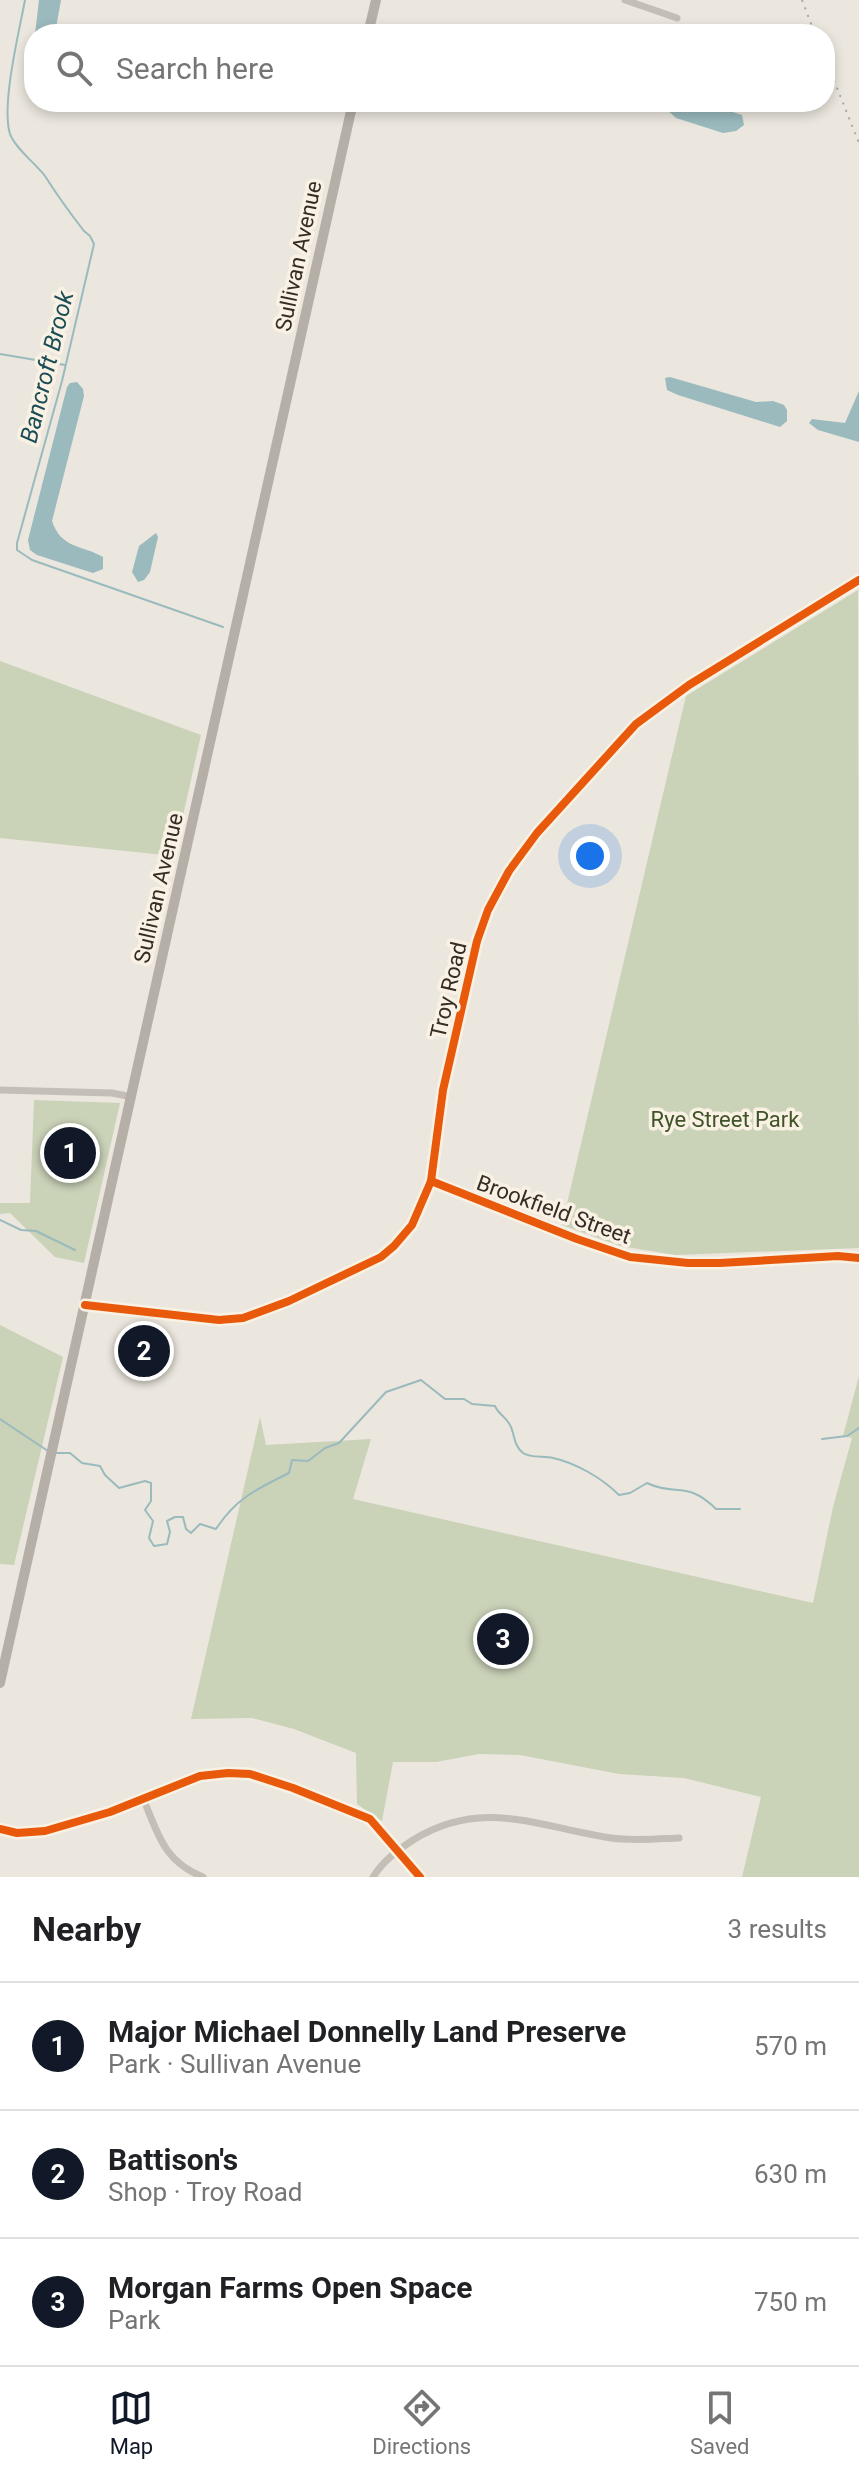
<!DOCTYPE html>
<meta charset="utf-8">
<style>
body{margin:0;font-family:Roboto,sans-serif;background:#f2f2f2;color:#202124}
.you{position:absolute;left:590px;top:856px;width:28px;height:28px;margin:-20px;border:6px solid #fff;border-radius:50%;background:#1a73e8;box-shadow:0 0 0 12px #1a73e833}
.badge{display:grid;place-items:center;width:52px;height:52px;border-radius:50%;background:#111827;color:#fff;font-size:26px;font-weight:700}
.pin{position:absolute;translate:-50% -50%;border:4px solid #fff;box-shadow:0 2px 8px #0006}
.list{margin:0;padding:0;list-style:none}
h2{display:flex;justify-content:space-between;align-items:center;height:104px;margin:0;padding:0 32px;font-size:34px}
h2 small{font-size:26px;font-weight:400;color:#757577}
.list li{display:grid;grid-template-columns:52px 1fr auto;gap:24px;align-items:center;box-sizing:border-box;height:128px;padding:0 32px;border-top:2px solid #e0e0e0}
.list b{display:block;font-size:30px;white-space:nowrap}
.list p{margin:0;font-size:26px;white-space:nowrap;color:#757577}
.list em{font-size:26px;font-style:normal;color:#757577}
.icon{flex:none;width:44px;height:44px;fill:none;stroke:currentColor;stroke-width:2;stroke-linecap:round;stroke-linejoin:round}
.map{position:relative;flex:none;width:859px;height:1877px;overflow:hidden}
.search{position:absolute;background:#fff;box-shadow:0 4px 12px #0003;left:24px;right:24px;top:24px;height:88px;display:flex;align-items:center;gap:20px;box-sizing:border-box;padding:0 28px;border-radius:32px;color:#757577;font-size:30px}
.sheet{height:488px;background:#fff}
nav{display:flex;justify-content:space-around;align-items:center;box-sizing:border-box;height:112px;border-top:2px solid #e0e0e0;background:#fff;font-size:22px;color:#757577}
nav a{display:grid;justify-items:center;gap:4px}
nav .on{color:#111827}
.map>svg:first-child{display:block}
.green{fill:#cad2b8}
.water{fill:#9ababd}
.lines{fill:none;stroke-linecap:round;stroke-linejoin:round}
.stream{stroke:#9ababd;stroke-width:2}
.street{stroke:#c4beb7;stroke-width:7}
.secondary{stroke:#b5afa8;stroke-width:10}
.rail{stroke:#aca7a2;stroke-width:2;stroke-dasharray:2 6;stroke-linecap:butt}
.cycleway-casing{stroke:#f9f2e4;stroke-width:13}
.cycleway{stroke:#e8590c;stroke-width:8}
.labels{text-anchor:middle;stroke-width:7;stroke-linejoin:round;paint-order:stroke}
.street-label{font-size:22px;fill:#352c26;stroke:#f9f2e4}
.park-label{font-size:22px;fill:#405329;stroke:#f9f2e4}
.water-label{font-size:24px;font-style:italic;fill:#1b4d56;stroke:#f9f2e4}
</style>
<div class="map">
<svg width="859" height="1877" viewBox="0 0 859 1877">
<rect width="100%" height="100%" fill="#ebe7de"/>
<g class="green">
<polygon points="858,590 859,1248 675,1255 620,1246 562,1225 686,696"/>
<polygon points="0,661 201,735 174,856 0,838"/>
<polygon points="34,1100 120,1103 84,1263 55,1257 10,1213 0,1214 0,1203 30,1203"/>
<polygon points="0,1325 63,1357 14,1565 0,1564"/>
<polygon points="859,1376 859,1877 742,1877 761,1797 684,1778 619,1774 520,1755 479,1754 436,1762 393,1762 382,1821 357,1804 356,1753 294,1729 252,1718 191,1719 260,1417 266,1445 371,1439 353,1499 813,1603 833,1507 852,1438 843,1436"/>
</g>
<g class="water">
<polygon points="39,0 61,0 55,34 35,34"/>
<polygon points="647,102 702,102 742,115 744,125 736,131 723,133 676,118 663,106"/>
<polygon points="670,377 756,402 773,401 784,405 787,410 787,421 780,427 678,395 667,390 665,378"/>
<path d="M77,382l6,7 1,7 -32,125c9,28 31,24 51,36v12l-10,4 -56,-18 -7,-5 -2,-10 39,-153 3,-4z"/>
<polygon points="859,391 859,442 818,430 809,423 812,419 845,423"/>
<polygon points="156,533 158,537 150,572 144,580 138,582 132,572 139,546"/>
</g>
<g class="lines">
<g class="stream">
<path d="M25,0c-6,32 -24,105 -15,134 5,14 25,29 35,42 12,19 25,37 39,55l6,5 4,8 -32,137 -45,162v7l15,10 191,67"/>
<polyline points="0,354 65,365"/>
<polyline points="0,1220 21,1230 36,1231 75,1250"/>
<polyline points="0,1419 48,1451"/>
<polyline points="822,1439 847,1436 859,1428"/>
<path d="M54,1453h16l12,10 18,3 5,9 14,13 26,-7 6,2v18l-6,9 8,11 -4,17 5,8 13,-2 3,-12 -3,-11 8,-4h8l3,12 5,4 9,-9 16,5c20,-31 41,-40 73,-56l3,-13 16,1 17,-13 14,-5 47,-51 35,-12 24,19h19l8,5 23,2c4,9 11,11 15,19 5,9 3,20 13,28 7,5 21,3 30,5 23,5 49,20 66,37l11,-2 17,-10c29,14 40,-3 69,26h24"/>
</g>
<g class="street">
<polyline points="625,0 677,18"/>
<polyline points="0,1090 112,1093 132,1097"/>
<polyline points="431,1181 577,1239 630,1257 688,1263 720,1263 838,1256 859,1258"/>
<path d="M143,1798c15,36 21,64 60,79"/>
<polyline points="0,1829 17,1833 45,1831 110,1812 200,1776 228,1773 250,1774 293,1788 370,1819 420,1877"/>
<path d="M373,1877c10,-16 25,-27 40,-37 70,-43 125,-13 198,-2 22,3 45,1 68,0"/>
</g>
<g class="secondary">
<polyline points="368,34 376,0"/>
<polyline points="85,1305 219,1320 243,1318 289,1301 381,1257 394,1246 412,1225 431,1181 443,1090 477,941 488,910 509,871 537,833 636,724 689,685 859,580"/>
<polyline points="0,1683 353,102"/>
</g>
<g class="rail">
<polyline points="802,0 815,34"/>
<polyline points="825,58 859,143"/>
</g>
<defs>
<g id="cycleway">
<polyline points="431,1181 577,1239 630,1257 688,1263 720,1263 838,1256 859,1258"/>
<polyline points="85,1305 219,1320 243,1318 289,1301 381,1257 394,1246 412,1225 431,1181 443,1090 477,941 488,910 509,871 537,833 636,724 689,685 859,580"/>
<polyline points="0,1829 17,1833 45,1831 110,1812 200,1776 228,1773 250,1774 293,1788 370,1819 420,1877"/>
</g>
</defs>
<use href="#cycleway" class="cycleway-casing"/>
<use href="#cycleway" class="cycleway"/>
</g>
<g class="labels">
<g class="street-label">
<text transform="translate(298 256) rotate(-78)" y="8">Sullivan Avenue</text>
<text transform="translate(158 888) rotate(-77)" y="8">Sullivan Avenue</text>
<text transform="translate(448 990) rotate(-77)" y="8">Troy Road</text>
<text transform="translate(554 1209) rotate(20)" y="8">Brookfield Street</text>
</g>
<g class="park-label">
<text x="725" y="1127">Rye Street Park</text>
</g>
<g class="water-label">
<text transform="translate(47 367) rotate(-76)" y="8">Bancroft Brook</text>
</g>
</g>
</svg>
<div class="you"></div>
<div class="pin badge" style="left:70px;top:1153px">1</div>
<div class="pin badge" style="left:144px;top:1351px">2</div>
<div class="pin badge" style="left:503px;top:1639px">3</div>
<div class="search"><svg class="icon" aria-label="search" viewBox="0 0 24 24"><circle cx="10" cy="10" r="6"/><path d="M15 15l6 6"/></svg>Search here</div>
</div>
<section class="sheet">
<h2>Nearby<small>3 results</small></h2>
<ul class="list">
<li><span class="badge">1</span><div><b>Major Michael Donnelly Land Preserve</b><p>Park · Sullivan Avenue</p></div><em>570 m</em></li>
<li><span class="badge">2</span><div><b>Battison's</b><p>Shop · Troy Road</p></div><em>630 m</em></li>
<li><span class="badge">3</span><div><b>Morgan Farms Open Space</b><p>Park</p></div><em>750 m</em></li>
</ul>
</section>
<nav>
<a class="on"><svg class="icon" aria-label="map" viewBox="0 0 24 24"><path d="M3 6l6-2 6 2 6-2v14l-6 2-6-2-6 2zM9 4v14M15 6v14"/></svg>Map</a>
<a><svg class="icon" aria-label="directions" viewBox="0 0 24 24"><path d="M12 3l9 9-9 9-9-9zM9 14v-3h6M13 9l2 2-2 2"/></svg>Directions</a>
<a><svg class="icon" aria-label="saved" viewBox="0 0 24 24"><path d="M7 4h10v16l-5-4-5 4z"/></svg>Saved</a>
</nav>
